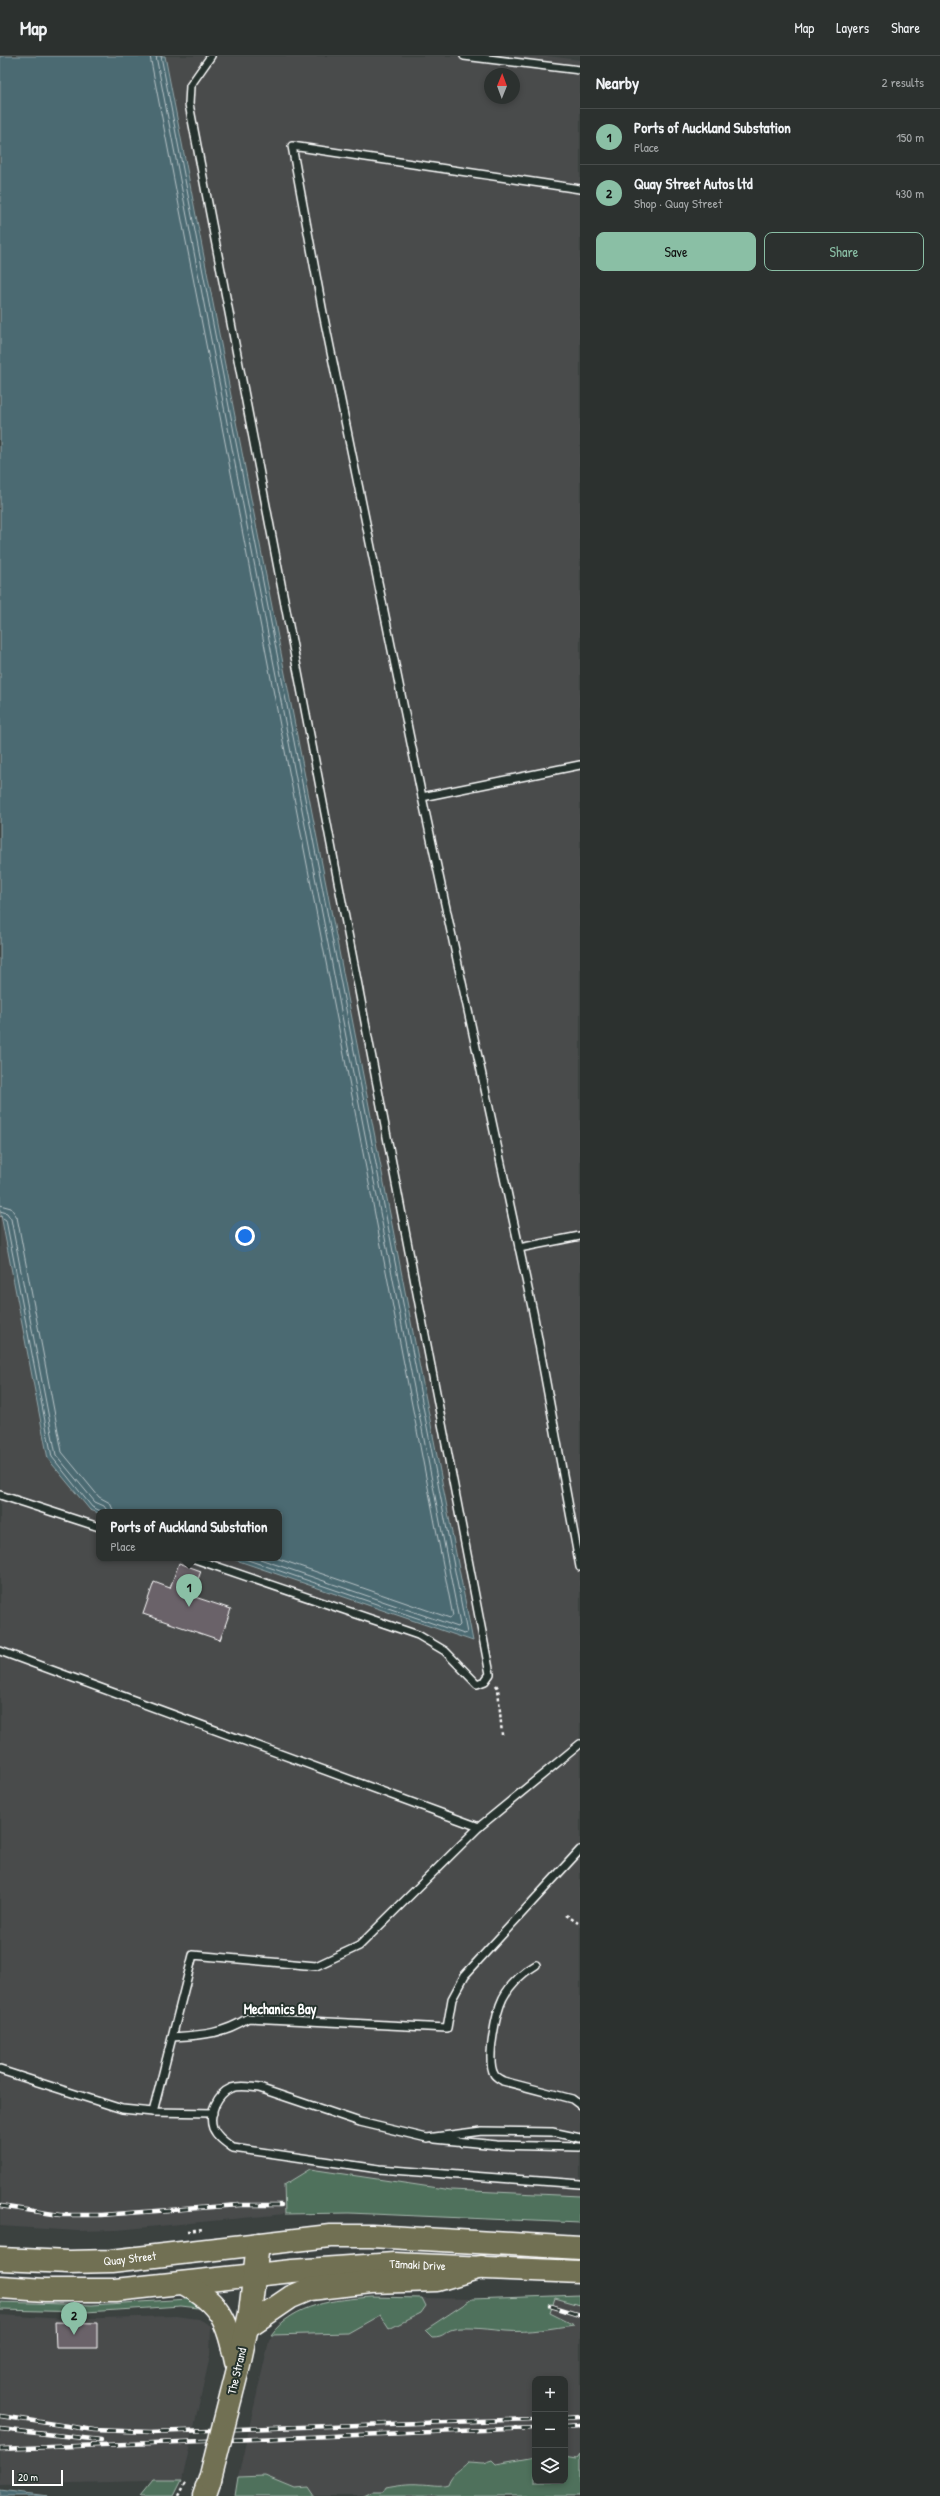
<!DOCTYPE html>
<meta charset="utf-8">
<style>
body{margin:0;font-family:"Patrick Hand",sans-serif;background:#343937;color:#f1f3f6}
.controls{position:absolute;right:12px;bottom:12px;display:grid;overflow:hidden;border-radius:8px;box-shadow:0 2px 6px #0003}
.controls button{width:36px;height:36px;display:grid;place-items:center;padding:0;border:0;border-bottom:1px solid #484c4b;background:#2c312f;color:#f1f3f6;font:20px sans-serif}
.compass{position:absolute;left:484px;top:12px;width:36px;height:36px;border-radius:50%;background:#2c312f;box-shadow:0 2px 6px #0003;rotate:1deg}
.scale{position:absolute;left:12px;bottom:10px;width:51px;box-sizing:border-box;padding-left:4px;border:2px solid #fff;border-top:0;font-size:11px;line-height:14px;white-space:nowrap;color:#fff;-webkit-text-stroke:3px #26332d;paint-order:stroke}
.you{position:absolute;left:245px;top:1180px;width:14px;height:14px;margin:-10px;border:3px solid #fff;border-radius:50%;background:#1a73e8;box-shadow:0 0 0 6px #1a73e833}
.badge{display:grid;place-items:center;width:26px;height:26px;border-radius:50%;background:#8abfa5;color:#111;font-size:13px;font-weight:700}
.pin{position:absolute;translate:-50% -33px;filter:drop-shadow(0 1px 2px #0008)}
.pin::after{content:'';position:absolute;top:21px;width:14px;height:12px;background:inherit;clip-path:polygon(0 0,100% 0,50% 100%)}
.popup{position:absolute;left:96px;top:1453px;width:186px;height:52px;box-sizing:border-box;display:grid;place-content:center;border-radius:8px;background:#2c312f;filter:drop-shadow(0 1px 3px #0005);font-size:13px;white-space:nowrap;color:#a6a9aa}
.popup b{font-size:15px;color:#f1f3f6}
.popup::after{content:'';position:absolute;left:50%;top:100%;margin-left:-8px;border:8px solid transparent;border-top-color:#2c312f}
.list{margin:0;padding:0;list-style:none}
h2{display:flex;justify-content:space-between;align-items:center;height:52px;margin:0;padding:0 16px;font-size:17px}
h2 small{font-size:13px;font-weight:400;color:#a6a9aa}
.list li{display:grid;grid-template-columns:26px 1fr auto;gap:12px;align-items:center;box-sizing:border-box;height:56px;padding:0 16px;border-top:1px solid #484c4b}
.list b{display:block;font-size:15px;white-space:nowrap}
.list p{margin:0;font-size:13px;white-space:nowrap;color:#a6a9aa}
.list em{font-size:13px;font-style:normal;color:#a6a9aa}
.actions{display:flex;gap:8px;padding:12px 16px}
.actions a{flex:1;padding:9px 0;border:1px solid #8abfa5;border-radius:8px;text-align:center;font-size:14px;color:#8abfa5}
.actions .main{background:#8abfa5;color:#111}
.icon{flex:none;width:22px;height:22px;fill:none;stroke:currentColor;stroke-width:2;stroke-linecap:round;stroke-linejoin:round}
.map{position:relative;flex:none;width:580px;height:2440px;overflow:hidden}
header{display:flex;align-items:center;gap:24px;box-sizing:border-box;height:56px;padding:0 20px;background:#2c312f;border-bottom:1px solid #484c4b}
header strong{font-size:19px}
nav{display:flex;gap:22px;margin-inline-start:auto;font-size:14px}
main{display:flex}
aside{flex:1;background:#2c312f}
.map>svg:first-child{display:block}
.built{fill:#494b4c;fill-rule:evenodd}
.green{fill:#4f715c;stroke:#a7b8ae}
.water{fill:#4b6a72;stroke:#93a6aa}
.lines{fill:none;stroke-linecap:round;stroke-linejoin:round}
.shore{stroke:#b7c3c7;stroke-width:1}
.building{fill:#6b6269;stroke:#fff}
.service-casing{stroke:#fff;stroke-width:10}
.primary-casing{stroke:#fff;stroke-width:25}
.trunk-casing{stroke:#fff;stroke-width:25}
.path{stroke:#fff;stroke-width:2.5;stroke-dasharray:3 3;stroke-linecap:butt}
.service{stroke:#26332d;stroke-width:7}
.primary{stroke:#716f52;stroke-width:22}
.trunk{stroke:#716f52;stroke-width:22}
.rail-casing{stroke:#fff;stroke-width:4.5}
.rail{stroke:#26332d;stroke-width:3;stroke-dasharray:9;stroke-linecap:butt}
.trunk-bridge-casing{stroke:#fff;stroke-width:25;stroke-linecap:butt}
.trunk-bridge{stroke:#716f52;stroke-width:22}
.labels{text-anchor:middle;stroke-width:4;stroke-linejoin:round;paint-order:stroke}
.street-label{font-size:12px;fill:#fff;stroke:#26332d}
.quarter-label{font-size:14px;font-weight:bold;fill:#fff;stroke:#26332d}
</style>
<header>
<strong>Map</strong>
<nav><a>Map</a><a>Layers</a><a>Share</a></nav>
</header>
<main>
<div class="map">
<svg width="580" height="2440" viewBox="0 0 580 2440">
<rect width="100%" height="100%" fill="#3b413f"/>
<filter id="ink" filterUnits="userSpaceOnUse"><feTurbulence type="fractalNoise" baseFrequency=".025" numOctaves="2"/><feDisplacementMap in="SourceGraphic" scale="8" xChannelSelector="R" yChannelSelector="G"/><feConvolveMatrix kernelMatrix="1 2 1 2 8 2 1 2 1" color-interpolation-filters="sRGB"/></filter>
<g filter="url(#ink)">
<g class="built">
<path d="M165,0h382l33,4v2136l-296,-11 1,29 -168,16 -39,1 -78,-5v-1016l48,249 42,51 9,3v45h131l243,83zM490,18h24v24h-24z"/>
<polygon points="580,2238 580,2398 577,2402 565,2400 565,2323 535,2323 535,2401 496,2408 492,2404 483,2407 468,2406 456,2415 448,2428 442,2430 418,2427 394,2430 384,2436 373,2436 365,2440 314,2440 308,2431 294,2432 265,2420 238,2421 269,2285 279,2268 293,2258 336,2244 371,2241 474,2243"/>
<polygon points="0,2259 64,2263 176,2260 199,2263 211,2270 210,2300 182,2424 0,2429"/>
</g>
<g class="green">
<polygon points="310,2113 451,2134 580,2140 580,2167 349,2157 285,2158 284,2129"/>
<path d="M580,2239v10l-25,-7 -5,15 24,12c-22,3 -45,8 -68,6 -11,-1 -41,-5 -52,-2 -10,2 -8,8 -22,8l-7,-7 47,-31z"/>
<path d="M371,2241l51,1 4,8 -5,7 -32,16 -9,-14 -32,18 -77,2c23,-32 64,-35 100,-38z"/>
<polygon points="188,2243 207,2253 181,2250 86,2256 0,2254 0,2246 92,2249"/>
<path d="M580,2398v42h-215l8,-4h11l3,-5c10,-2 23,-4 33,-3 10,0 19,3 28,0 4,-12 13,-14 20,-22l15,1 9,-3 4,4 39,-7v24h30v-25l12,2z"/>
<polygon points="265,2420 294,2432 308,2431 314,2440 235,2440 238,2421"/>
<polygon points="153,2424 182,2424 174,2440 140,2440"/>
</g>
<g class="water">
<polygon points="0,0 165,0 473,1585 230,1502 279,1502 279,1456 99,1457 90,1454 48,1403 0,1154"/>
<polygon points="0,2434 48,2440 0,2440"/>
</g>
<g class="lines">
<g class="shore">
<polyline points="150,0 453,1560 450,1562 276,1502"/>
<polyline points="156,0 460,1569 458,1571 257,1502"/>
<polyline points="161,0 467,1577 464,1578 242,1502"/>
<polyline points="0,1149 11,1152 17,1161 62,1396 99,1441 110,1447 114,1456"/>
<polyline points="0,1155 7,1157 11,1163 56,1399 95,1446 104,1450 108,1456"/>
<polyline points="0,1160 6,1164 52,1401 92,1451 103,1456"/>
</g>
</g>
<g class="building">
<polygon points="179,1507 201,1515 192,1540 231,1553 220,1584 143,1558 154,1526 170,1532"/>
<polygon points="55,2266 97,2267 97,2292 56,2292"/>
</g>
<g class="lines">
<defs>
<g id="service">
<polyline points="464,0 580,14"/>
<polyline points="580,133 292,90 323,257 422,741 533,1256 580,1511"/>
<polyline points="422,741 580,709"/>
<polyline points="519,1192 580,1180"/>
<polyline points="0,1439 99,1471"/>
<polyline points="192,1502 418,1579 445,1595 477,1628 485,1625 490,1618 189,48 190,30 211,0"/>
<polyline points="0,1595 479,1771 580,1688"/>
<path d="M536,1909c-14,8 -25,18 -33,33 -7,14 -17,62 -9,76 1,3 6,5 9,7l69,18 8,6"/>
<path d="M173,1981c29,-2 50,-3 75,-19l199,10 5,-29 13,-24 115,-125"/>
<polyline points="0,2014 122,2053 153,2056 213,2057"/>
<polyline points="153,2056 193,1899 316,1910 359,1890 479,1771"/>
<path d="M580,2082l-28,-6 -70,-1 -55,7 -67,-16 -101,-34c-9,-1 -19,-3 -28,0 -14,6 -23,26 -18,40 4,9 13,15 20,20l146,21 201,15"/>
<polyline points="435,2083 497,2089 580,2091"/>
</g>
<g id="primary">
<path id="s1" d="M0,2203l69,3 42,-1 219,-25h41l209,12"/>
<path id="s2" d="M0,2231l45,3h70l177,-19 102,-7 186,8"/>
</g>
<g id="trunk">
<path d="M183,2227c39,21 44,38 53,79"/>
<polyline points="247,2271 291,2241 310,2233 371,2226 437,2224 481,2211"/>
<polyline points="238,2313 250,2257 258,2188"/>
<polyline points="204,2440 210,2423"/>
</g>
</defs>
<use href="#service" class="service-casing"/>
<use href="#primary" class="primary-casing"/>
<use href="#trunk" class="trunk-casing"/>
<g class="path">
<polyline points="496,1629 498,1632 502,1679"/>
<polyline points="566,1859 578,1867"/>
<polyline points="187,2175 204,2173"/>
<polyline points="179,2440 187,2424"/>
</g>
<use href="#service" class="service"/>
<use href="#primary" class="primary"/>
<use href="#trunk" class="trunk"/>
<defs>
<g id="rail">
<polyline points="0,2150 60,2159 101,2159 240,2149 281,2149"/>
<polyline points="551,2250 580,2259"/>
<polyline points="0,2360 94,2374 151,2376 535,2363"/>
<polyline points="565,2362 580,2361"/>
<polyline points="565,2371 580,2370"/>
<polyline points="0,2373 101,2384"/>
<polyline points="0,2393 535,2372"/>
</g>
</defs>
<use href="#rail" class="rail-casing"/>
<use href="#rail" class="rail"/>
<defs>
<polyline id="trunk-bridge" points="210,2423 238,2313"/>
</defs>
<use href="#trunk-bridge" class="trunk-bridge-casing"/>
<use href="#trunk-bridge" class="trunk-bridge"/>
</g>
</g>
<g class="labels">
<g class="street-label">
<text dy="4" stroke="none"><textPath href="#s1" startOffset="130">Quay Street</textPath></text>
<text dy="4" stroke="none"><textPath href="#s2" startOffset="419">Tāmaki Drive</textPath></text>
<text transform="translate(237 2315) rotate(-77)" y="4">The Strand</text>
</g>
<g class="quarter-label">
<text x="280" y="1958">Mechanics Bay</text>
</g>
</g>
</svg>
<div class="controls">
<button>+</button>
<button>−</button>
<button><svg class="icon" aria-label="layers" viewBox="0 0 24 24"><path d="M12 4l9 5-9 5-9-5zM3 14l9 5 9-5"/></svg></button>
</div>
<svg class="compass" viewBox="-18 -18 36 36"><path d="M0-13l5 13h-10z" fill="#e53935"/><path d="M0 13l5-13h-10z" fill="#a6a9aa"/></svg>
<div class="scale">20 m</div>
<div class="you"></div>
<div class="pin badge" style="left:189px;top:1551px">1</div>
<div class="popup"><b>Ports of Auckland Substation</b>Place</div>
<div class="pin badge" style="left:74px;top:2279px">2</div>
</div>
<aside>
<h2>Nearby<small>2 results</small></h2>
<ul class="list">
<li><span class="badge">1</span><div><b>Ports of Auckland Substation</b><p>Place</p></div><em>150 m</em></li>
<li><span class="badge">2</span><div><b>Quay Street Autos ltd</b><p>Shop · Quay Street</p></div><em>430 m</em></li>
</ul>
<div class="actions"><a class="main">Save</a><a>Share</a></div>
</aside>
</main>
